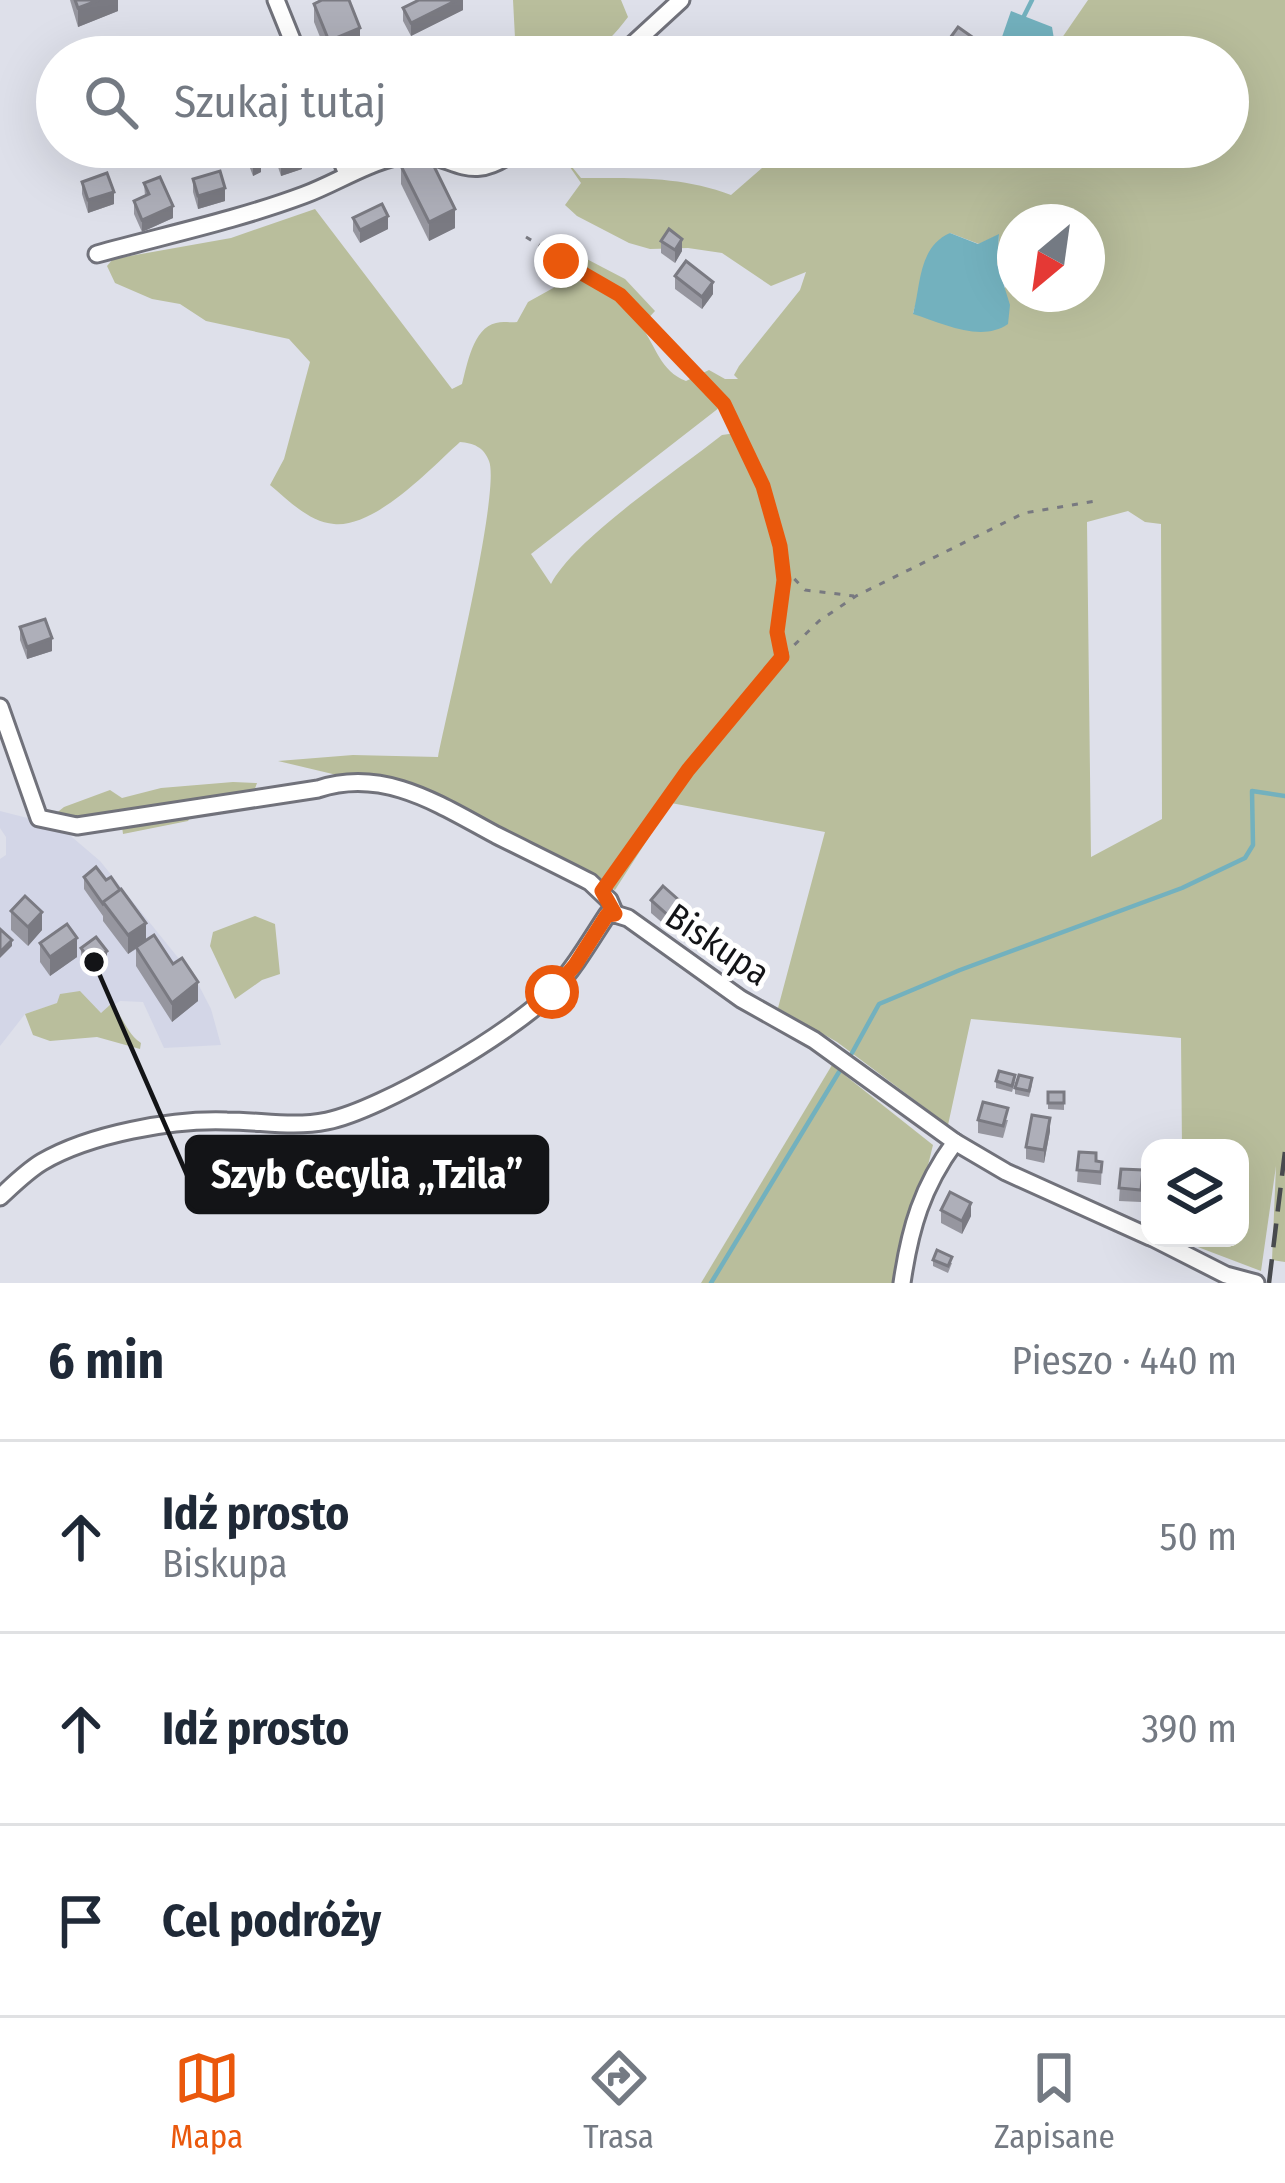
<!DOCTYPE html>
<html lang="pl">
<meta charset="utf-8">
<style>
body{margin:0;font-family:"Fira Sans Condensed",sans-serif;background:#f2f2f3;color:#1f2937}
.controls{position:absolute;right:36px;bottom:36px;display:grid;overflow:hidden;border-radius:24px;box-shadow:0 12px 48px #0002}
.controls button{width:108px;height:108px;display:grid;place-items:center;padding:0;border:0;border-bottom:3px solid #e0e1e3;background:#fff;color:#1f2937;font:60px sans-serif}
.compass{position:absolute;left:997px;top:204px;width:108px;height:108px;border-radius:50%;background:#fff;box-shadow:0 12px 48px #0002;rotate:209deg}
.stop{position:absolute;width:36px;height:36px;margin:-27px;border:9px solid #ea580c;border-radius:50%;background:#fff}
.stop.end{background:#ea580c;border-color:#fff;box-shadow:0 3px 12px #0008}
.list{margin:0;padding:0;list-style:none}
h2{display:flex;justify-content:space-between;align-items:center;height:156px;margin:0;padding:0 48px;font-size:51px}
h2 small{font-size:39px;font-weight:400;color:#747a83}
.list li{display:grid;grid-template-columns:78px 1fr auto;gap:36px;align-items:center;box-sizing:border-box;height:192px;padding:0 48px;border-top:3px solid #e0e1e3}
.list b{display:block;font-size:45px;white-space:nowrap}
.list p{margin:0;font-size:39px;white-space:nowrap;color:#747a83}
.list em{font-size:39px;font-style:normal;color:#747a83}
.icon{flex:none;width:66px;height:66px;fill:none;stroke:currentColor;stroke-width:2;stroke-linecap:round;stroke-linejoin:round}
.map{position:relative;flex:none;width:1285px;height:1283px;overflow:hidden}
.search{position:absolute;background:#fff;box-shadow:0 12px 48px #0002;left:36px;right:36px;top:36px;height:132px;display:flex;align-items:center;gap:30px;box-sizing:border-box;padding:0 42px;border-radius:66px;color:#747a83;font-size:45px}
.sheet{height:732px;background:#fff}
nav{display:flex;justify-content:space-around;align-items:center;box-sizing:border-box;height:168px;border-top:3px solid #e0e1e3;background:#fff;font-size:33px;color:#747a83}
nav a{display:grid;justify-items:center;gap:6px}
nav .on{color:#ea580c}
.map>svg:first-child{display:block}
.built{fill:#d3d6e7}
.green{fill:#b9be9c;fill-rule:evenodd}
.water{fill:#73b1be}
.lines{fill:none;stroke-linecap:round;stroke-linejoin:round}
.stream{stroke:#73b1be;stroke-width:4.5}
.minor-casing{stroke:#71727b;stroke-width:21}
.path{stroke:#787980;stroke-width:3;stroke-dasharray:6 9;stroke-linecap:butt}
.minor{stroke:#fff;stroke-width:15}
.rail{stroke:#494b4f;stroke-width:4.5;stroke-dasharray:24 12;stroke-linecap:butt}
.wall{fill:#96969f}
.shaded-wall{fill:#7a7a82}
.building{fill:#aeafb9;stroke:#7a7a82;stroke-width:3}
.route{stroke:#ea580c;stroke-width:15}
.labels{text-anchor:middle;stroke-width:10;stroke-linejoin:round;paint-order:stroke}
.street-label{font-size:36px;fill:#131417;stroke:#fff}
.leader{fill:none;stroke:#131417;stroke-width:4.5}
.callout-dot{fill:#131417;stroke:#fff;stroke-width:4.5}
.callout{fill:#131417;stroke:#131417;stroke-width:4.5}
.callout-label{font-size:39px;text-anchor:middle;font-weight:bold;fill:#fff}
</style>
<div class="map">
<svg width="1285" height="1283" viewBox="0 0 1285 1283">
<rect width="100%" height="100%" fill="#dee0ea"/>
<polygon class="built" points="0,811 59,826 100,861 196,980 211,1009 221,1045 164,1048 143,1002 120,1001 101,1013 58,1003 25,1014 0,1046 0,859 6,855 6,837 0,828"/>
<g class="green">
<path d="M513,0h108l7,17c-38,51 -55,40 -112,40z"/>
<path d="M1088,0h197v1262l-13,-2 4,-94 -15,105 -79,-30 58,-3v-90h-58l-1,-110 -210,-19 -23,106 -111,-83 -59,-34 47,-176 -154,-29 -56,87 -169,-89 -168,-40 75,-6 85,2c9,-46 63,-266 51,-296 -5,-14 -16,-18 -29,-19 -29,26 -84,86 -126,82 -25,-2 -46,-24 -64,-39l14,-26 26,-97 -21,-23 -83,-18 -26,-17 -28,-5 -37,-16 -8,-17 6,-7 118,-21 84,-29 137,180 10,-5c5,-19 11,-56 34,-61 7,-2 14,0 21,-1l11,-20 36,-20 15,-27 46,24 30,32 -14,15c15,20 19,45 45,55l23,-11 16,9h13l-4,-4 5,-9 61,-76 6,-18 -35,14 -49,-33 -34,-5 -38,1 -21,-6 -52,-27 -12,-11 16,-22 -25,-36 25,31c52,0 101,-2 150,17l55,-48h161v10l2,-10h279v-90h-171l-2,-9zM1015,222h72v72h-72zM950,233l29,11 20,-9 -2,28 9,24 -70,34 -23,-8 6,-19zM724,404l12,29 -14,2c-44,35 -148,104 -171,149l-20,-30zM1128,511l17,11 16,2 1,295 -71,38 -4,-335z"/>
<polygon points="233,782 257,783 253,794 191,816 188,821 123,834 122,826 67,834 54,815 64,807 110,790 122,798 161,788"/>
<polygon points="255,916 275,924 280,974 262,980 235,999 210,946 213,932"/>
<path d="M80,991l21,22 10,-9c13,13 15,29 30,39l-1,6 -43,-12 -47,4 -17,-6 -8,-21 32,-11 3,-9z"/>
<polygon points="832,1065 933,1145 899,1283 701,1283"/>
</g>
<g class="water">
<polygon points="1011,11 1052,27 1057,57 995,57"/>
<path d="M950,233l28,11 21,-10 -2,29 13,42 -2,19c-27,19 -66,-1 -95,-10 8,-29 5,-67 37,-81z"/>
</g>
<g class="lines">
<g class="stream">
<polyline points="1024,16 1032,0"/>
<polyline points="852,1053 879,1004 960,970 1182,888 1245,858 1253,845 1252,791 1285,796"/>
<polyline points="711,1283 839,1072"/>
</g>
<defs>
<g id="minor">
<polyline points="276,0 299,57"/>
<polyline points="619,57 681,0"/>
<polyline points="336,147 347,174"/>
<path d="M97,254c69,-19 140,-34 207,-59 32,-12 60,-31 95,-39 54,-12 64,38 121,-9"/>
<path d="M0,707l39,111 38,8 241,-37c66,-22 122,16 178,46 32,16 63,31 94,47l19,18 6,14"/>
<polyline points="615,914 628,918 741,999 814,1040 955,1142 1006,1172 1150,1237"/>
<path d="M0,1197c13,-12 27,-26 42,-35 48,-28 130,-43 185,-41 34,0 66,7 100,0 55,-11 188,-90 227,-131 21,-23 36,-49 53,-75l8,-1"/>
<polyline points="1153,1238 1226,1275 1256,1283"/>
<path d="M902,1283c8,-55 20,-96 53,-141"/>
</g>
</defs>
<use href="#minor" class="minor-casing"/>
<g class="path">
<polyline points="526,237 620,295 724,404 763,486 780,546 784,580 777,632 782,656"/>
<polyline points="784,568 805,590 854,596"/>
<polyline points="612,882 637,841 716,734 765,682 782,657 819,621 856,596 1024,513 1101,500"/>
</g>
<use href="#minor" class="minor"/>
<polyline class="rail" points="1269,1283 1285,1151"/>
</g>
<g class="wall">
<polygon points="70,0 118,0 118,11 78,27"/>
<polygon points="463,0 463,10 411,36 403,21 403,8"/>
<polygon points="314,4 360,47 337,57 328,57 314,22"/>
<polygon points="945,45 978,54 976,57 945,57"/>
<polygon points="230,147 264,147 264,156 261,158 261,172 253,176 248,163 236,168"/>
<polygon points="275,147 302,169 281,176 275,158"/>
<polygon points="609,147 632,147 632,156 620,166 609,155"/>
<polygon points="401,166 455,228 429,241 401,184"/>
<polygon points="193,179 225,201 198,209 193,192"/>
<polygon points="82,182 114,204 88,213 82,194"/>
<polygon points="144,183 173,218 142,232 134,214 134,201 145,196"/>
<polygon points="353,218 388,229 360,243 353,231"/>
<polygon points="661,241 682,251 675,263 661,253"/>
<polygon points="675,276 713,294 702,309 675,289"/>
<polygon points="20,627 52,651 27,659 20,640"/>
<polygon points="84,877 146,941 198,1001 172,1022 136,966 136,949 128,954 103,921 103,916 84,889"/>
<polygon points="651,900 699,930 687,944 651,913"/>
<polygon points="11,911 42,930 28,946 11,930"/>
<polygon points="40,943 77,957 50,976 40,962"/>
<polygon points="81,948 107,964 92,975 81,961"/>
<polygon points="996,1081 1015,1082 1012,1092 996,1088"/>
<polygon points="1032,1085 1029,1097 1015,1094 1015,1088"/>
<polygon points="1048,1092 1064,1092 1064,1110 1048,1109"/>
<polygon points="978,1120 1008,1120 1003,1138 978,1133"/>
<polygon points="1050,1131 1044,1163 1026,1159 1026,1147"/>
<polygon points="1079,1152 1096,1161 1102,1162 1101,1185 1077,1182"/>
<polygon points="1121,1169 1143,1170 1141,1202 1119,1201"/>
<polygon points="941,1210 971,1216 962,1234 941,1223"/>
<polygon points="933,1260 952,1263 948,1273 933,1266"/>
</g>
<g class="shaded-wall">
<polygon points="99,0 118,0 118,11 78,27 78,8"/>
<polygon points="457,0 463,0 463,10 411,36 411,23"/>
<polygon points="360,28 360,47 337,57 329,57 329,41"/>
<polygon points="978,41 978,54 976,57 966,57"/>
<polygon points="256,147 264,147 264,156 256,159"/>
<polygon points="627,147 632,147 632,156 620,166 620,154"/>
<polygon points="248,151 248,163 236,168 236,155"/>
<polygon points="302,156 302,169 281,176 281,164"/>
<polygon points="261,159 261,172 253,176 253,163"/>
<polygon points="225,188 225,201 198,209 198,196"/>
<polygon points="114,192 114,204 88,213 88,200"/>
<polygon points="173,206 173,218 142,232 142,220"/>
<polygon points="455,209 455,228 429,241 429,222"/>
<polygon points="388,216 388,229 360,243 360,230"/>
<polygon points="682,239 682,251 675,263 675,250"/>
<polygon points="713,282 713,294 702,309 702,297"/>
<polygon points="52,638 52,651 27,659 27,647"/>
<polygon points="42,912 42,930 28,946 28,927"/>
<polygon points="699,918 699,930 687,944 687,932"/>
<polygon points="146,923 146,941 128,954 128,935"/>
<polygon points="77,938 77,957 50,976 50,957"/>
<polygon points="12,940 12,946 0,958 0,952"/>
<polygon points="107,951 107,964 92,975 92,963"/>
<polygon points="198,982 198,1001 172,1022 172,1003"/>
<polygon points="1050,1118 1050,1131 1044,1163 1044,1150"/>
<polygon points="971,1203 971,1216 962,1234 962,1221"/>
</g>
<g class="building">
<polygon points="75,0 99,0 78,8"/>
<polygon points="322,0 349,0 360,28 329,41 314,4"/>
<polygon points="419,0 457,0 411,23 403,8"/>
<polygon points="958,27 978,41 966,57 961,57 945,45"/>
<polygon points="233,147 256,147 261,159 253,163 248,151 236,155"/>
<polygon points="275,147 298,147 302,156 281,164"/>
<polygon points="613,147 627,147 620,154"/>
<polygon points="427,152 455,209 429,222 401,166"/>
<polygon points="220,171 225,188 198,196 193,179"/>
<polygon points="107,173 114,192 88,200 82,182"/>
<polygon points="160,177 173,206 142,220 134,201 149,194 144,183"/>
<polygon points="382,204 388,216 360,230 353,218"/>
<polygon points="669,229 682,239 675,250 661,241"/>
<polygon points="686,261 713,282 702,297 675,276"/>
<polygon points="45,619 52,638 27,647 20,627"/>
<polygon points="96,867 106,880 111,877 120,890 103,904 84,877"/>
<polygon points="663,886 699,918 687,932 651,900"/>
<polygon points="121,889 146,923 128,935 103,902"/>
<polygon points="25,896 42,912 28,927 11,911"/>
<polygon points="67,924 77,938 50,957 40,943"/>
<polygon points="0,929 12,940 0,952"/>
<polygon points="154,935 173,964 182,958 198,982 172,1003 136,947"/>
<polygon points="96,937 107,951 92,963 81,948"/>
<polygon points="999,1071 1015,1075 1012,1086 996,1081"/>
<polygon points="1019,1075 1032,1078 1029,1091 1015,1088"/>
<rect x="1048" y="1092" width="16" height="11"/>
<polygon points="983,1102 1008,1108 1003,1126 978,1120"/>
<polygon points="1032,1115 1050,1118 1044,1150 1026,1147"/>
<polygon points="1079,1152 1096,1153 1096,1161 1102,1162 1101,1172 1077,1170"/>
<polygon points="1121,1169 1143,1170 1141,1190 1119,1188"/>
<polygon points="950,1192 971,1203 962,1221 941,1210"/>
<polygon points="937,1250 952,1257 948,1266 933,1260"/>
</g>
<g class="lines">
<polyline class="route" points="552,992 575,965 607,915 615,914 602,891 688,770 782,657 777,632 784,580 780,546 763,486 724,404 620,295 561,261"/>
</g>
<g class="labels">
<g class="street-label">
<text transform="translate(718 944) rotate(34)" y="13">Biskupa</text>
</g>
</g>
<path class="leader" d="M94 962L187 1175"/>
<circle class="callout-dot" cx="94" cy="962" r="12"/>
<rect class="callout" x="187" y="1137" width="360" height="75" rx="12"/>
<g class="callout-label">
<text x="367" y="1188">Szyb Cecylia „Tzila”</text>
</g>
</svg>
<div class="controls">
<button><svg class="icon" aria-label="layers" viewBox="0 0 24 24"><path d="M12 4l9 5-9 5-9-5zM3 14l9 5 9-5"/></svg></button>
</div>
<svg class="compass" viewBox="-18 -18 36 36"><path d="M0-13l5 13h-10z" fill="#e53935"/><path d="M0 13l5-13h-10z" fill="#747a83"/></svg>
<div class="stop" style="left:552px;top:992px"></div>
<div class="stop end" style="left:561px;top:261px"></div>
<div class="search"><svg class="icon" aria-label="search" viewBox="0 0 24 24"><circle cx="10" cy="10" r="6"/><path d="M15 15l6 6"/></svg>Szukaj tutaj</div>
</div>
<section class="sheet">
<h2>6 min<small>Pieszo · 440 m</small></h2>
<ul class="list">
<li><svg class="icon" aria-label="ahead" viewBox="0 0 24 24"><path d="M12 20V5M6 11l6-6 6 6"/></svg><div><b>Idź prosto</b><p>Biskupa</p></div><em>50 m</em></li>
<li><svg class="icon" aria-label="ahead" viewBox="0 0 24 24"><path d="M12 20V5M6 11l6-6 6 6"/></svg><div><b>Idź prosto</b></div><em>390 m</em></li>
<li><svg class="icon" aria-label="arrive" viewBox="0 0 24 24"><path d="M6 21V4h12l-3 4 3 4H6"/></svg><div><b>Cel podróży</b></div></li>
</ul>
</section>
<nav>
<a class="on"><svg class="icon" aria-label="map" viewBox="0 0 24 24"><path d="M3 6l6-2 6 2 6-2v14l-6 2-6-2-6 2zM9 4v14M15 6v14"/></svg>Mapa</a>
<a><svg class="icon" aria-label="directions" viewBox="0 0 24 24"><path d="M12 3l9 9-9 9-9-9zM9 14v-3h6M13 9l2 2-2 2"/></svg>Trasa</a>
<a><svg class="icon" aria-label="saved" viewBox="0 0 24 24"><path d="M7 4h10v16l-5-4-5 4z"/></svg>Zapisane</a>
</nav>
